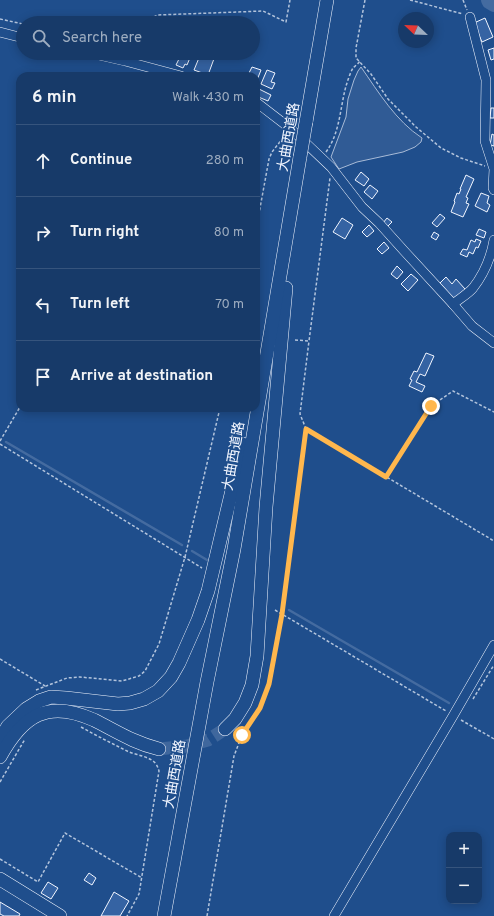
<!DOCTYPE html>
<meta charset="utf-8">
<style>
body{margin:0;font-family:Overpass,"Noto Sans JP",sans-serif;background:#244571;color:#f1f3f6}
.controls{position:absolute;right:12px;bottom:12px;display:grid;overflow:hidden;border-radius:8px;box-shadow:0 2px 10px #0003}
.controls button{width:36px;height:36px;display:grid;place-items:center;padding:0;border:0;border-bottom:1px solid #36547d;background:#173a69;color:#f1f3f6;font:20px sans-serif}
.compass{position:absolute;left:398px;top:12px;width:36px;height:36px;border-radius:50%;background:#173a69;box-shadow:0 2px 10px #0003;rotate:293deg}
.stop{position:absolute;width:12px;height:12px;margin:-9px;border:3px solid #ffb74d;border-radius:50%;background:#fff}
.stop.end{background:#ffb74d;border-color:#fff;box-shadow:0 1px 4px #0008}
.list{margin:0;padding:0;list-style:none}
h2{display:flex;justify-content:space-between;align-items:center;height:52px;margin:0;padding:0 16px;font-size:17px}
h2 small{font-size:13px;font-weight:400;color:#9eadc0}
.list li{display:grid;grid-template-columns:26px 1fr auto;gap:12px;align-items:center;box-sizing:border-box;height:72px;padding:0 16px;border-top:1px solid #36547d}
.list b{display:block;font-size:15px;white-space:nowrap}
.list em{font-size:13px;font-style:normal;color:#9eadc0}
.icon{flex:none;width:22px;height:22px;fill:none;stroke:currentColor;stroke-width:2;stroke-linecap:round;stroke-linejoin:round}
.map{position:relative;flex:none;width:494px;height:916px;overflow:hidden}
.search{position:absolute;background:#173a69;box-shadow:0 2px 10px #0003;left:16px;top:16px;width:244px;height:44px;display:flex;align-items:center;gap:10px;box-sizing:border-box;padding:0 14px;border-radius:22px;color:#9eadc0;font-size:15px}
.panel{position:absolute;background:#173a69;box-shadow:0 2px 10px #0003;left:16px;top:72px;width:244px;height:340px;border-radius:12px}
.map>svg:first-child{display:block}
.green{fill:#305b95;stroke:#a8bbd7}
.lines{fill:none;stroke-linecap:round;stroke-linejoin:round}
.stream{stroke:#446ba0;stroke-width:2.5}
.river{stroke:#446ba0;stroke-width:14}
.building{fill:#3563a3;stroke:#f2f6ff}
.highway-tunnel{stroke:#3f679d;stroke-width:13;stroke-dasharray:13 6;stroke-linecap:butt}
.minor-casing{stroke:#f2f6ff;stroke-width:10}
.highway-casing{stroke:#f2f6ff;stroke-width:14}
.path{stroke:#b3c4dc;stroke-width:1.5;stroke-dasharray:3 2;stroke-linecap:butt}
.minor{stroke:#1f4e8c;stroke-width:9}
.highway{stroke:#1f4e8c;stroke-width:13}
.highway-bridge-casing{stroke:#f2f6ff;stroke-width:14;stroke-linecap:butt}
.highway-bridge{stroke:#1f4e8c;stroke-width:13}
.route{stroke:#ffb74d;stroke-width:5}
.labels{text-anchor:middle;stroke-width:3;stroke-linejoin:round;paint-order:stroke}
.street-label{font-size:14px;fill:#f2f6ff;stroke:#1f4e8c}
</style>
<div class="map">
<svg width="494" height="916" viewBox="0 0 494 916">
<rect width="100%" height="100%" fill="#1f4e8c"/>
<path class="green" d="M361,67c18,26 35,54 61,71l-1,4 -6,5 -12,5 -46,10 -18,7 -8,-12 15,-40 2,-18 6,-19 4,-9z"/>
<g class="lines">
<g class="stream">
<polyline points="6,442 182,545"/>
<polyline points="192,551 207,560"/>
<polyline points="289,610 449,703"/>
</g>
<polyline class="river" points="488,0 489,2 494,5"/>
</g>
<g class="building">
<polygon points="485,18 493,37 482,42 474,23"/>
<polygon points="494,48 494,59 491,60 488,50"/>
<polygon points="182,53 192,53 187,65 185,64 183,68 176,65"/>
<polygon points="201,53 209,53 215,56 208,75 194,70"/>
<polygon points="252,67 261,70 257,80 256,76 245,76 246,74 248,75"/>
<polygon points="267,70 275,73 271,82 275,83 272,89 261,84"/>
<polygon points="259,89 271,95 268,101 256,96"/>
<polygon points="491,108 494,108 494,118 490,118"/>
<polygon points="492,134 494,135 494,146 490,145"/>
<polygon points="361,172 369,179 364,186 355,180"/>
<polygon points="466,175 474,179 466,197 468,198 466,203 469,204 463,217 451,212 455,202 454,201 457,193 459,194 461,189 460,189"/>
<polygon points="370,185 378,191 372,199 364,192"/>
<polygon points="481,193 489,196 487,203 490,205 487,212 475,206"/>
<polygon points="440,214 445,218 437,227 432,223"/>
<polygon points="342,218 353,225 345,239 333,232"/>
<polygon points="387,218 392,222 387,227 383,223"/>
<polygon points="369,225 374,231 367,237 362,232"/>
<polygon points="479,229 486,232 484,238 476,235"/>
<polygon points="434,232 439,235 436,240 431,237"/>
<polygon points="476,239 481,241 478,248 476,247 473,254 469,252 467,257 460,254 463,249 467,250 471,240 475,242"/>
<polygon points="384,242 389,248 382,254 377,249"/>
<polygon points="397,266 403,272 397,279 391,274"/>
<polygon points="411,274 418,280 408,291 401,284"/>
<polygon points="446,277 452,284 456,279 465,289 454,299 440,283"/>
<polygon points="426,353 434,356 425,376 420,374 416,382 425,386 422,392 409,386 412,380 410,379 414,371 417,372"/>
<polygon points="89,873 96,878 92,885 84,880"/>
<polygon points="48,882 58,888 51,899 41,893"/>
<polygon points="114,892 129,901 120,916 101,916"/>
<polygon points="0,902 20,914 19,916 4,916 0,914"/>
</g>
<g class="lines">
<polyline class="highway-tunnel" points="159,749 187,746 208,740 225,729"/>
<defs>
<g id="minor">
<polyline points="470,17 486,80 485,141 494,169 493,188 494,190"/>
<polyline points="0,32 23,38"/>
<polyline points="90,53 125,61 181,76"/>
<polyline points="256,102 291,129 331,167 362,207 379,223 406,253 453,304 472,326 494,343"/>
<path d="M453,304c6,-5 15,-10 20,-16 11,-14 18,-31 21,-48"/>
<polyline points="334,916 453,716 494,645"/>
</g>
<g id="highway">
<polyline points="306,122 327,0"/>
<polyline points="225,729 235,719 245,703 252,685 257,656 266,507 286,288"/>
<polyline points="0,739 8,726 26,709 39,701 51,697 66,698 118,704 130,703 144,699 158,691 171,677 179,663 198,620 208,591 243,444"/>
<path d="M0,757c23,-42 48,-58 94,-37 22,11 40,23 65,29"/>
<polyline points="0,879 60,916"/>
<polyline points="164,916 207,682 234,549 300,157"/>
</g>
</defs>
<use href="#minor" class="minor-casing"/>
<use href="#highway" class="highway-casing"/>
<g class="path">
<polyline points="365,0 356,48 356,58 371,74 388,99 416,127 441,148 461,158 485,166"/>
<polyline points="410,0 463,14"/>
<polyline points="463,0 467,10"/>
<polyline points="0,19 23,24"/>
<polyline points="140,23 158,15 263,11 286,22 290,0"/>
<path d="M326,152c14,-19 14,-44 20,-66 2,-6 4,-13 7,-18 2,-2 5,-4 7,-7"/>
<polyline points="256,230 269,159 272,152 286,134"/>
<polyline points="295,340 309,341 330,178"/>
<polyline points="306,429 300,414 309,341"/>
<polyline points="0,441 20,407"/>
<polyline points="0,444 202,568"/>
<polyline points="386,477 431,406 453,391 494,412"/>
<polyline points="275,610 446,711"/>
<polyline points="0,659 45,686"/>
<polyline points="36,690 41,688 67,678 80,677 122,681 139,676 145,671 159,644 185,557 220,408"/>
<polyline points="473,699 494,665"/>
<polyline points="461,720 494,739"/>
<path d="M81,727c16,9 32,17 48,25 8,3 17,4 24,9 3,2 5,6 6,10l-20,123 -12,22"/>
<polyline points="0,782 25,739"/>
<polyline points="0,859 38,882 65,833 142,878"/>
<polyline points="207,916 234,756 242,735 260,708 269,684 282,614 306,429 494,541"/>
</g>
<use href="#minor" class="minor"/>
<use href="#highway" class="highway"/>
<defs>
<polyline id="highway-bridge" points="300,157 306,122"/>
</defs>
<use href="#highway-bridge" class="highway-bridge-casing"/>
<use href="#highway-bridge" class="highway-bridge"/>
</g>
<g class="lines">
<polyline class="route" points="242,735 260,708 269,684 282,614 306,429 386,477 431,406"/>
</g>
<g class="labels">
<g class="street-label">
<text transform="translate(288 137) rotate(-80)" y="5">大曲西道路</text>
<text transform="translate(233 456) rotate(-80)" y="5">大曲西道路</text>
<text transform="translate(174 774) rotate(-80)" y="5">大曲西道路</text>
</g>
</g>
</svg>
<div class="controls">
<button>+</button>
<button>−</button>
</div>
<svg class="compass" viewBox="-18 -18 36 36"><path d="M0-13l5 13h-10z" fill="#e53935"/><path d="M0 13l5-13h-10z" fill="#9eadc0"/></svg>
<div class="stop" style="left:242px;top:735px"></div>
<div class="stop end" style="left:431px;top:406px"></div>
<div class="search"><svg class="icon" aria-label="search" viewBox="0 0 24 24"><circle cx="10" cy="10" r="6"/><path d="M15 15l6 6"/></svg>Search here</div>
<section class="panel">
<h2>6 min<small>Walk · 430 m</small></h2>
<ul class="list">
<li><svg class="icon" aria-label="ahead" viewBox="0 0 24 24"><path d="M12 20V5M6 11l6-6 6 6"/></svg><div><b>Continue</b></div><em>280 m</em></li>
<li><svg class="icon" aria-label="right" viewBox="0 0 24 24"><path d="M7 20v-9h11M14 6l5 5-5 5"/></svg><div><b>Turn right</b></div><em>80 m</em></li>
<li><svg class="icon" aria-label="left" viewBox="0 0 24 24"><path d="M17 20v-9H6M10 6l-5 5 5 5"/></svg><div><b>Turn left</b></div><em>70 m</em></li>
<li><svg class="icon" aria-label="arrive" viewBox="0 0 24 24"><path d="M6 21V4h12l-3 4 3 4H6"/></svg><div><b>Arrive at destination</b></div></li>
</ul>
</section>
</div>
